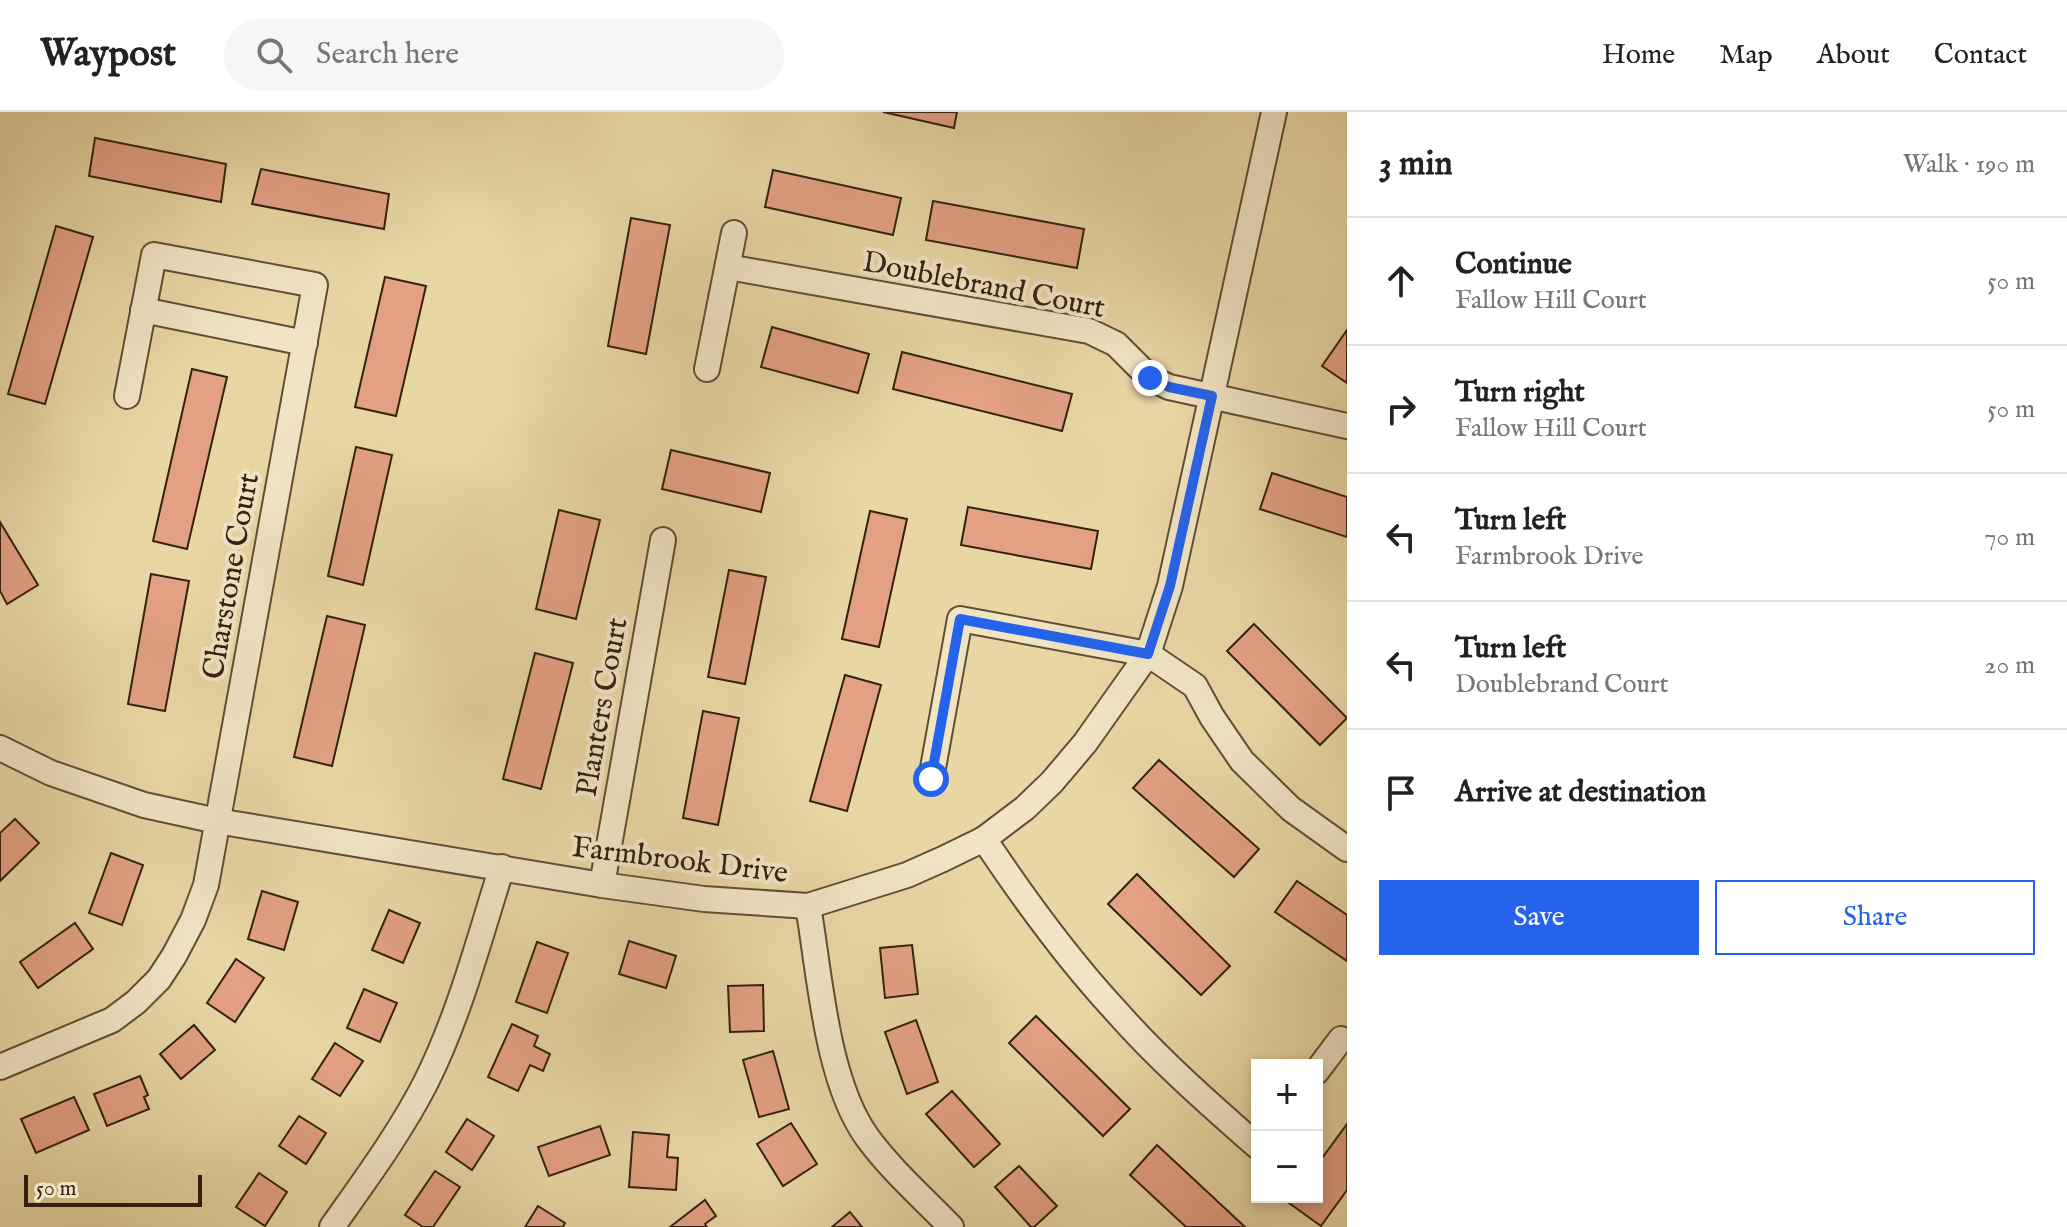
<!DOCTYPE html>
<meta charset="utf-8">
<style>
body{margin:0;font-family:"IM FELL English",serif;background:#f6f6f6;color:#222}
.controls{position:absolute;right:24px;bottom:24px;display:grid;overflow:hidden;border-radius:0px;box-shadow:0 4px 12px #0003}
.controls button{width:72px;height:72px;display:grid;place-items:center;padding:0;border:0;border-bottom:2px solid #e0e0e0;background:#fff;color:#222;font:40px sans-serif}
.scale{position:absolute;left:24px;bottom:20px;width:178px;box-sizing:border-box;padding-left:8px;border:4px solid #34220f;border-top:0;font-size:22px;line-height:28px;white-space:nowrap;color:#34220f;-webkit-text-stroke:6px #f0e4c4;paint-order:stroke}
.stop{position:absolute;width:24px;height:24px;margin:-18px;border:6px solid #2563eb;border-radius:50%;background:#fff}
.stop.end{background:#2563eb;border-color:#fff;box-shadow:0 2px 8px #0008}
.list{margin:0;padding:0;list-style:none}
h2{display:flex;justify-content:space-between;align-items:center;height:104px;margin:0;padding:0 32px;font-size:34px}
h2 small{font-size:26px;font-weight:400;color:#767676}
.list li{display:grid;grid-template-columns:52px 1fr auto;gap:24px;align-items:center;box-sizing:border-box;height:128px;padding:0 32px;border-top:2px solid #e0e0e0}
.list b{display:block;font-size:30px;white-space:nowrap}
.list p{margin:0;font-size:26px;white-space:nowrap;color:#767676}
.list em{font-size:26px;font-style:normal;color:#767676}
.actions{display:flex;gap:16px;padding:24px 32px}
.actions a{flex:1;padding:18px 0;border:2px solid #2563eb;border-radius:0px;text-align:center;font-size:28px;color:#2563eb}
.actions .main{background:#2563eb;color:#fff}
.icon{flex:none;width:44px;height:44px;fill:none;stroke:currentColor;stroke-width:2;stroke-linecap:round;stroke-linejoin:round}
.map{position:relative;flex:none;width:1347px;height:1115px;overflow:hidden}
header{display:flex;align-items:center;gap:48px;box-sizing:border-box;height:112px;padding:0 40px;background:#fff;border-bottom:2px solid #e0e0e0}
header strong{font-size:38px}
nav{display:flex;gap:44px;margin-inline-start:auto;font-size:28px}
.search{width:560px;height:72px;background:#f6f6f6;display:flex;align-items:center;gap:20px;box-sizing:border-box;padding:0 28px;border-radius:44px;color:#767676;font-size:30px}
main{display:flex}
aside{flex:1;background:#fff}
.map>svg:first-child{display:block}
.building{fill:#e3a084;stroke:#34220f;stroke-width:2}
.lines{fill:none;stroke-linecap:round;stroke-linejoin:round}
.street-casing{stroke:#614f34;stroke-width:28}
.street{stroke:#f0e4c4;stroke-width:24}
.route{stroke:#2563eb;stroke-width:10}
.labels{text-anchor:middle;stroke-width:8;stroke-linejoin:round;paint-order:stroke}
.street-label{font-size:30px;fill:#34220f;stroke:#f0e4c4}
</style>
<header>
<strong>Waypost</strong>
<div class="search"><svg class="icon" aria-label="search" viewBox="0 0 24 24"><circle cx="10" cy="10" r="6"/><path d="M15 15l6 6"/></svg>Search here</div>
<nav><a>Home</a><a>Map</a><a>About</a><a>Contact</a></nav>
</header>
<main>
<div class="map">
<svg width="1347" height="1115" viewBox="0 0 1347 1115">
<rect width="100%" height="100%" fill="#e8d6a4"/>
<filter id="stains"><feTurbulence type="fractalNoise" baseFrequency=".0025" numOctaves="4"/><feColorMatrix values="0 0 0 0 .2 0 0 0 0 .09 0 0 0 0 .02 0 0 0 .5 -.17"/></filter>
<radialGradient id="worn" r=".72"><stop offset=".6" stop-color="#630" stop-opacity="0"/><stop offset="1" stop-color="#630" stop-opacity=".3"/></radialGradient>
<g class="building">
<polygon points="883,0 957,0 954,16"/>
<polygon points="95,26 226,52 221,90 89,64"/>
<polygon points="261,57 389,82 384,117 252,92"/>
<polygon points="773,58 901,86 893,123 765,95"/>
<polygon points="933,89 1084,117 1077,156 926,128"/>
<polygon points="631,106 670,113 646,242 608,234"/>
<polygon points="56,114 93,125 45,292 8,282"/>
<polygon points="385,165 426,174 396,304 355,295"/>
<polygon points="772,215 869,242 858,281 761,255"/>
<polygon points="1347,218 1347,271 1322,254"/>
<polygon points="902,240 1072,282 1062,319 893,277"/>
<polygon points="192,257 227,265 187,437 153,429"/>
<polygon points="356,335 392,343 363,473 328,464"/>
<polygon points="671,338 770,361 761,400 662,377"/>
<polygon points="1272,361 1347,385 1347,425 1260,397"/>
<polygon points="968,395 1098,419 1091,457 961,433"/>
<polygon points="559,398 600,408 576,507 536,497"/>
<polygon points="870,399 907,407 879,535 842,527"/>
<polygon points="0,410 38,473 7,492 0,479"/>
<polygon points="729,458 766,465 745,572 708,565"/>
<polygon points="151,462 189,469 165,599 128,592"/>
<polygon points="327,504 365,513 332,654 294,645"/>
<polygon points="1254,512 1347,606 1320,633 1227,539"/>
<polygon points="535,541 573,551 541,677 503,667"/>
<polygon points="845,563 881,573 847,699 810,689"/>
<polygon points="703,599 739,606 718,713 683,706"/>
<polygon points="1159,648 1259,737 1234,765 1133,676"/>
<polygon points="15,707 39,731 0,769 0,721"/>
<polygon points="111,741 143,753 122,813 89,801"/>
<polygon points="1137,762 1230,854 1201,883 1108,792"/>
<polygon points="1297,769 1347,803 1347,849 1275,800"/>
<polygon points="262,779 298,790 284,838 248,827"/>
<polygon points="389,798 420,811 403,851 372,838"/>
<polygon points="75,811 93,837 38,876 20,850"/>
<polygon points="629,829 676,844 666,876 619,862"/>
<polygon points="537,830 568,841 547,901 516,890"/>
<polygon points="912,833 918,882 885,886 880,836"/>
<polygon points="236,847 264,866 235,910 207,891"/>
<polygon points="763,873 764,919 730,920 728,874"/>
<polygon points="364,877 397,891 380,930 347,916"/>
<polygon points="1036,904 1130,997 1103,1024 1009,931"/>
<polygon points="916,908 938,970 907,982 885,920"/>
<polygon points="512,912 538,924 534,934 550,942 543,959 530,953 518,979 488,965"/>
<polygon points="194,913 215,938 181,967 160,942"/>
<polygon points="335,931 363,949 340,984 312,967"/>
<polygon points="773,939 789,997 759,1005 743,948"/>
<polygon points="140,964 148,983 144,985 149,997 107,1014 94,982"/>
<polygon points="952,979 1000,1032 974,1055 926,1002"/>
<polygon points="74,985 89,1018 36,1041 21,1007"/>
<polygon points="299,1004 326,1021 306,1052 279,1034"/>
<polygon points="467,1007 494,1024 472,1058 446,1040"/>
<polygon points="791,1011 817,1052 783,1074 757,1032"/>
<polygon points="1347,1012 1347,1078 1321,1114 1289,1091 1293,1085 1317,1085 1317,1053"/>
<polygon points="600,1014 610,1043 549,1064 538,1035"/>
<polygon points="633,1020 669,1023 667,1045 678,1046 676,1078 629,1075"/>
<polygon points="1157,1033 1245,1115 1186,1115 1130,1063"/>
<polygon points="1019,1054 1057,1094 1034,1115 1031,1115 995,1075"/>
<polygon points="435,1059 460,1075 433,1115 423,1115 405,1103"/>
<polygon points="259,1061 287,1080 265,1114 236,1095"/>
<polygon points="705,1088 716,1104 705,1112 707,1115 670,1115"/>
<polygon points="538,1094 565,1111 563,1115 525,1115"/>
<polygon points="850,1100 862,1115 832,1115"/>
</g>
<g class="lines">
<defs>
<g id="street">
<polyline points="728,155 1089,219 1116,232 1150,266 1169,275 1347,314"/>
<polyline points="143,198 305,231"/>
<polyline points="707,257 734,121"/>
<polyline points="0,636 51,661 144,693 217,709 602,773 704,787 808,794 907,763 943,747 984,727 1025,696 1052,670 1085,631 1148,542 1170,474 1274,0"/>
<polyline points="931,667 960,507 1148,542 1195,574 1212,605 1242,649 1291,697 1347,737"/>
<path d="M984,727c40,60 82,118 131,171 43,49 93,93 142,136"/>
<polyline points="602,773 663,428"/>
<path d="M808,794c12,69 18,174 59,231 24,33 56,61 84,90"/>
<polyline points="0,955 112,908 136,890 159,867 174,844 193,808 206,773 315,173 154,143 127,284"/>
<polyline points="1317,959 1341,927"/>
<path d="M332,1115c33,-47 68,-94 94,-145 34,-68 53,-143 76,-215"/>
</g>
</defs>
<use href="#street" class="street-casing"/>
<use href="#street" class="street"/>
</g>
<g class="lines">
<polyline class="route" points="931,667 960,507 1148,542 1170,474 1212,284 1169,275 1150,266"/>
</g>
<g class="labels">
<g class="street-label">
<text transform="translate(984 172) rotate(11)" y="10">Doublebrand Court</text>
<text transform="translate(230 464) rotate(-80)" y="10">Charstone Court</text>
<text transform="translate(601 595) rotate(-80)" y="10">Planters Court</text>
<text transform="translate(680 747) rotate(7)" y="10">Farmbrook Drive</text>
</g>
</g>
<rect width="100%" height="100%" filter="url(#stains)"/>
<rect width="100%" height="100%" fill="url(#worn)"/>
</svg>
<div class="controls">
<button>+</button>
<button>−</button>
</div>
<div class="scale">50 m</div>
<div class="stop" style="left:931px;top:667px"></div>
<div class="stop end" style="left:1150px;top:266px"></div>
</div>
<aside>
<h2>3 min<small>Walk · 190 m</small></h2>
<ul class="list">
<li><svg class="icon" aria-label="ahead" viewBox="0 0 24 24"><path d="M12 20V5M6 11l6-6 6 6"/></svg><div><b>Continue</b><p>Fallow Hill Court</p></div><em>50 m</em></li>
<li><svg class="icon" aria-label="right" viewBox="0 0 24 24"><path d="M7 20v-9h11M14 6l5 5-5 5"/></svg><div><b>Turn right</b><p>Fallow Hill Court</p></div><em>50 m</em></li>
<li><svg class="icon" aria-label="left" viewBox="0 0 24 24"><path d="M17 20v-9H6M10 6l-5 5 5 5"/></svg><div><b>Turn left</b><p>Farmbrook Drive</p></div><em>70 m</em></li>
<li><svg class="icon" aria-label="left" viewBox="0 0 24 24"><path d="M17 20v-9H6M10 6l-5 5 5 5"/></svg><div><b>Turn left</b><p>Doublebrand Court</p></div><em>20 m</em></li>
<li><svg class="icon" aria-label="arrive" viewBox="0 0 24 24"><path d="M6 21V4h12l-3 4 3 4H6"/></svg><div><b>Arrive at destination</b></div></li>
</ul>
<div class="actions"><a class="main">Save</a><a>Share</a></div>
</aside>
</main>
